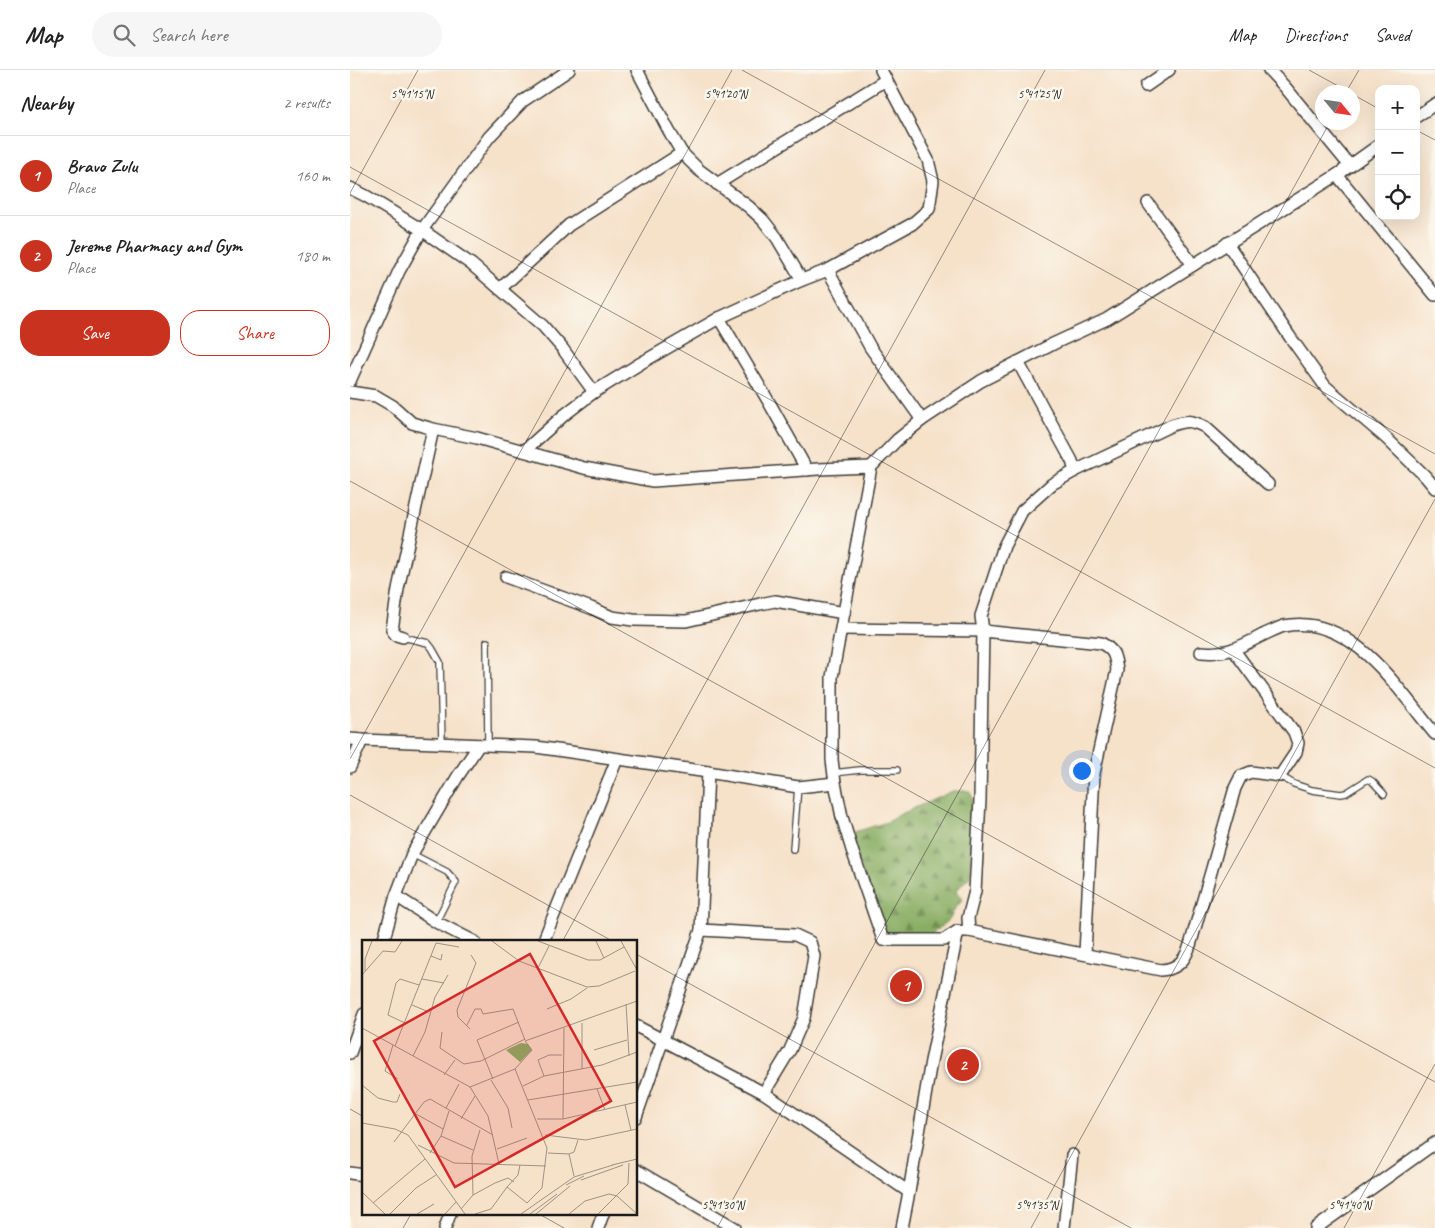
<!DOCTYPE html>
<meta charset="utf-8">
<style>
body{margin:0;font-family:Caveat,sans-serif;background:#f6f6f6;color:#222}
.controls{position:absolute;right:15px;top:15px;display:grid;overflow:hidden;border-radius:10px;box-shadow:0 5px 20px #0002}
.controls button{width:45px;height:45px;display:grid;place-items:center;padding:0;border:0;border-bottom:1px solid #e0e0e0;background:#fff;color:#222;font:25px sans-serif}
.compass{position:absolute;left:965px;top:15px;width:45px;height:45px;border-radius:50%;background:#fff;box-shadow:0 5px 20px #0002;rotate:119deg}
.you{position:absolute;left:731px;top:700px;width:18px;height:18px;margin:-12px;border:4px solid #fff;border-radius:50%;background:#1a73e8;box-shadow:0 0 0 8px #1a73e833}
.badge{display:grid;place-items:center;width:32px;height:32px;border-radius:50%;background:#c8321e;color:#fff;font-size:16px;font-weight:700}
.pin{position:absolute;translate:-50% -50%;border:2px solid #fff;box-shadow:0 1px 5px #0006}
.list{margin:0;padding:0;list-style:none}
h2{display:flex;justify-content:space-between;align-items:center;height:65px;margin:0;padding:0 20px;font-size:21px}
h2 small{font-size:16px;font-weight:400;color:#767676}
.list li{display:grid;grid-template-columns:32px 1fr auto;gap:15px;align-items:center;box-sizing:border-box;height:80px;padding:0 20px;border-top:1px solid #e0e0e0}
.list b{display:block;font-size:19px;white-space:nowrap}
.list p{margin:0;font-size:16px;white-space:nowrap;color:#767676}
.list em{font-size:16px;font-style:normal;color:#767676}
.actions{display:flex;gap:10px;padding:15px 20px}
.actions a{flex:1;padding:11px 0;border:1px solid #c8321e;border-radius:20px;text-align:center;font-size:18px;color:#c8321e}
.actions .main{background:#c8321e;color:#fff}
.icon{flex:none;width:28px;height:28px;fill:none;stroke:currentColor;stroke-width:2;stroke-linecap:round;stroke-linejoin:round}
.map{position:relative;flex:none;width:1085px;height:1158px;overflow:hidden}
header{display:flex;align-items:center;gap:30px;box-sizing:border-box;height:70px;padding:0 25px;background:#fff;border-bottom:1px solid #e0e0e0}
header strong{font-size:24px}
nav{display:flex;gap:28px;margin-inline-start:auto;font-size:18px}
.search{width:350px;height:45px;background:#f6f6f6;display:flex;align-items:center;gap:12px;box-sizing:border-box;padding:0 18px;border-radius:28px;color:#767676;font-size:19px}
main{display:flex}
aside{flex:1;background:#fff}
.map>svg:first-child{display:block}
.forest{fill:url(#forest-firs);stroke:#526540}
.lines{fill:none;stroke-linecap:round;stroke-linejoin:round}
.service-casing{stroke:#3d3a36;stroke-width:8}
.minor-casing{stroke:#3d3a36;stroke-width:14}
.service{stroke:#fff;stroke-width:5.5}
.minor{stroke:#fff;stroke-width:11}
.ticks{fill:none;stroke:#1c1c1c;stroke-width:1;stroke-opacity:0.45}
.inset-road{fill:none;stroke:#9f9284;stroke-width:1}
.view{fill:#d62828;fill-opacity:0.15;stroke:#d62828;stroke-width:2.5}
.inset-edge{fill:none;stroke:#1c1c1c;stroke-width:2.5}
.ticks-label{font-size:12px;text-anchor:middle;fill:#1c1c1c;stroke:#fbf7ec;stroke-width:5;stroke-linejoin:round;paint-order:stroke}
</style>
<header>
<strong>Map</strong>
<div class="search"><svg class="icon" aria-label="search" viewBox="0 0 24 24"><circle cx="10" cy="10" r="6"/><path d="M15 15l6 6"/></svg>Search here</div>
<nav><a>Map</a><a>Directions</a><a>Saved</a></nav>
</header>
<main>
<aside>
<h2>Nearby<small>2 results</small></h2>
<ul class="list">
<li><span class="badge">1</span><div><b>Bravo Zulu</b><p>Place</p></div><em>160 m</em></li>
<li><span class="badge">2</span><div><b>Jereme Pharmacy and Gym</b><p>Place</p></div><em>180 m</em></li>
</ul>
<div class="actions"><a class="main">Save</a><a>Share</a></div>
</aside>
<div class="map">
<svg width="1085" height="1158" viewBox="0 0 1085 1158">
<defs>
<pattern id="forest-firs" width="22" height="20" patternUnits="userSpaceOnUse" patternTransform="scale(1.25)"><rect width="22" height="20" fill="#89ae64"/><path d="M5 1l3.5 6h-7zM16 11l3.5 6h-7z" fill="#6f8d52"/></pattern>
</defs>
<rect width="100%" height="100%" fill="#fbf7ec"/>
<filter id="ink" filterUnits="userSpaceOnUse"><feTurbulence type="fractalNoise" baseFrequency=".02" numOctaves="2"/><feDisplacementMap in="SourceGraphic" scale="10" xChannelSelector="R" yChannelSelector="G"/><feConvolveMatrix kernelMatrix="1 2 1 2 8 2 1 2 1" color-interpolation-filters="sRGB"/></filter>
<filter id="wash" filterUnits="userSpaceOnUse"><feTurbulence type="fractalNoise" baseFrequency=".0096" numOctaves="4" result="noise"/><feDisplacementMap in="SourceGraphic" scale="20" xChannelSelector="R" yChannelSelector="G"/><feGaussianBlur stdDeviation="1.12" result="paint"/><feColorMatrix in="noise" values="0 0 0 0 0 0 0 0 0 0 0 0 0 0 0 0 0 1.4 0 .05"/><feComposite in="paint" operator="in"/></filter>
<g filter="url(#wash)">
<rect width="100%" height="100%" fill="#f6e1c9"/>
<polygon class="forest" points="603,721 620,721 622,727 620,772 621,800 619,808 613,813 606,821 613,830 605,838 600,849 578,867 534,866 505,779 505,762 537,752 551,744"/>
</g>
<g filter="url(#ink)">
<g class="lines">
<defs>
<g id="service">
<polyline points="53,567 78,573 82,578 90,592 92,673"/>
<polyline points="137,572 138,675"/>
<polyline points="483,703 510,700 547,700"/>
<polyline points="930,706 944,714 962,720 991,724 996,723 1018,709 1022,711 1034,724"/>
<polyline points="443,779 448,717"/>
<polyline points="62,784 97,802 106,812 86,852"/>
</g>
<g id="minor">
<polyline points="287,0 319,61 332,83 349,100 399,137 413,150 427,168 452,210"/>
<polyline points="919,0 935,17 1000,96"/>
<polyline points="796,16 819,0"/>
<polyline points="1066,47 1085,34"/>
<polyline points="987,105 1085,225"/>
<polyline points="367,114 536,10"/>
<polyline points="0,118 16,126 72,160 121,194 193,256 212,278 244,322"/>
<polyline points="798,133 843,195"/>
<polyline points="877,173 940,267 975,316 1036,368 1076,407 1085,418"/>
<polyline points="478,200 520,277 572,350"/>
<polyline points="150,219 219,155 332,83"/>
<polyline points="369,248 420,334 457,400"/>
<polyline points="668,292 722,391 725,401"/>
<polyline points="0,311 49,201 72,160 139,67 173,31 219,0"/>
<polyline points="0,322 26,326 43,336 62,353 83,359 127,368 234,398 303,411 468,399 521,397"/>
<polyline points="174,381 213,346 244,322 291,293 369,248 452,210 478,200 562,154 579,139 583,111 578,90 531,0"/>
<polyline points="156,507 241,538 262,547 283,550 336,551 410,534 425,531 494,543"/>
<path d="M492,559l141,2 118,12c13,7 14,12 16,27l-23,103 -9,181"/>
<polyline points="53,567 46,565 42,560 48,519 83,359"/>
<path d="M851,582c5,0 11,1 16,0 16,0 32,-10 46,-17 7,-3 14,-7 21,-9 69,-13 114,64 151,108"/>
<polyline points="0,669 12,670 186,677 358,702 448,717 485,713"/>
<polyline points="0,697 12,670"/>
<polyline points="46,826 86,852 125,872"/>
<polyline points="351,860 445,865 460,872 464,886 454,948 440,980 414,1023"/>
<path d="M613,861h6l192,39c18,-1 25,-11 30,-28l44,-154 6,-12 10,-4 29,4 16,-24 2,-9 -4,-11 -61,-83"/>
<path d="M619,861l-1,-13 7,-27 5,-91 3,-169 -2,-15 23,-70 18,-35 30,-27 23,-13 97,-46c15,-5 19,-5 33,2l63,57"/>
<polyline points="33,872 46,826 62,784 108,706 129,675"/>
<polyline points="193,872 267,689"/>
<polyline points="286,956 414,1023 559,1122"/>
<polyline points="0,983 14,944"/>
<polyline points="286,1047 351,860 358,702"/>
<polyline points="286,1100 385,1158"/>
<polyline points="0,1103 14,1105"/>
<polyline points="95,1158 100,1144"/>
<polyline points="248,1158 253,1144"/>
<polyline points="552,1158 559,1122 581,991 608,861 594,870 533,870 502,780 492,747 485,713 482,690 482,607 521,397 547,370 572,350 631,311 705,273 757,249 987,105 1029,75"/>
<polyline points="714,1158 722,1085"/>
<polyline points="966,1158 1085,1073"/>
</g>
</defs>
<use href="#service" class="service-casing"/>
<use href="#minor" class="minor-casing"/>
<use href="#service" class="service"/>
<use href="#minor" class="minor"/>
</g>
</g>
<path class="ticks" d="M392,0l693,384M959,0l40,22M996,22l13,-22M1002,24l27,15M1066,60l19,10M0,97l1085,601M0,123l68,-123M0,411l1085,601M0,689l382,-689M0,725l264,147M212,872l483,-872M286,884l495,274M0,1039l14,8M189,1144l25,14M53,1158l8,-14M367,1158l613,-1106M681,1158l404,-729M994,1158l91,-164"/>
<g transform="translate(12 870)">
<rect width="275" height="275" fill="#f6e1c9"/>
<path d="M159,103l7,1 4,6 -12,12 -14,-12z" fill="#89ae64"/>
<path class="inset-road" d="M130,1l27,20 68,26 12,-1 36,-15M176,1l50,19h12l24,-13M234,1l8,17M259,1l16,29M69,16l10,4 1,-6M175,30l12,-24M3,31v-12l7,-18M0,35l21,-24 12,1 7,-11M60,39l22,4M264,64l3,52M50,65l17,7M185,69l24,-10 16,-11M43,83l-17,-8 8,-32 4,-4 19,6M105,85l8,-16h6l2,5 30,-5 12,31M0,88l108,59 45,-18 17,-19 -7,-9 112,-40M108,89l-12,-12 -1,-7 19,-47 -5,-8M80,92l-2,16 24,16 17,-3 44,-22M31,105l-8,26 13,8M33,106l41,-103 23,4M232,110l33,-10M51,116l12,-24 10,-35 13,-22M153,129l32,79 -5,40 -15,15 -20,-16 11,-12 2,-10M220,129v-46M82,135l11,-15M182,136l-6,-16 11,-5h13M131,139l-16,-39 42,-18M129,140l17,28 4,20M0,145l16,13 15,4h4l3,-8M161,146l21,-10 58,-11 35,-13M108,147l18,29 11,48M235,149l8,21M166,160l109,-18M263,165l6,25M84,168l13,-24M54,174l27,15M99,179l14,-23M175,179h26l74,-17M201,179l1,-91M0,183l33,6 13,6 57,79M183,195l41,5 51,-11M79,196l32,14M32,202l30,-40 6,-3 63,36M56,205l36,18 92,3M135,209l30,-11M68,213l11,-17 8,-25M186,213l21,1 5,22M207,214l5,-2 4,-12M250,225l25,-6M219,240l42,-15M204,245l18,-9M0,252l23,22M111,255l-1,-39 8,-26M11,263l52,-44M99,269l12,-14 22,-12 13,-5 6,4M28,274l26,-26 20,-13M55,274l17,-10M83,274l11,-12M113,274l16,-5 16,-22M159,274l53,-37 39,-12M168,274l27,-20M174,274l34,-28M207,274l16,-13 24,-7 8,2 20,18M236,274l30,-30 1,-21"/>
<path class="view" d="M168,14l81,147 -156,86 -81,-146z"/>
<rect width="275" height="275" class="inset-edge"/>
</g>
<g class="ticks-label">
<text x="62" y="28">5°41'15"N</text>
<text x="376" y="28">5°41'20"N</text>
<text x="689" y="28">5°41'25"N</text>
<text x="373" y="1139">5°41'30"N</text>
<text x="687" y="1139">5°41'35"N</text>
<text x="1000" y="1139">5°41'40"N</text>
</g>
</svg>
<div class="controls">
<button>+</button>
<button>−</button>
<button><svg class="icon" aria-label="locate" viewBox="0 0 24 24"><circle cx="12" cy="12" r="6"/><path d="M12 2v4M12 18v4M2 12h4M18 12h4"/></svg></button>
</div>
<svg class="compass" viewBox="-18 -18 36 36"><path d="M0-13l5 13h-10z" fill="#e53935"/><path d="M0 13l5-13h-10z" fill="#767676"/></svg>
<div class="you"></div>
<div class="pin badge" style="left:556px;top:916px">1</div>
<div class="pin badge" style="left:613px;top:995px">2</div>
</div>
</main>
